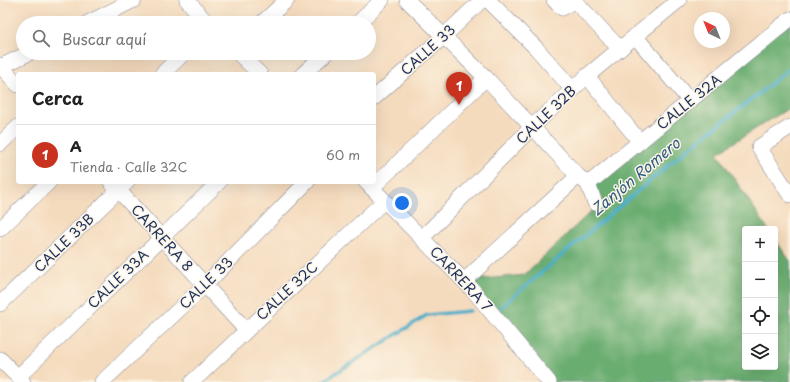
<!DOCTYPE html>
<html lang="es">
<meta charset="utf-8">
<style>
body{margin:0;font-family:"Playpen Sans",sans-serif;background:#f2f2f2;color:#222}
.controls{position:absolute;right:12px;bottom:12px;display:grid;overflow:hidden;border-radius:4px;box-shadow:0 4px 16px #0002}
.controls button{width:36px;height:36px;display:grid;place-items:center;padding:0;border:0;border-bottom:1px solid #e0e0e0;background:#fff;color:#222;font:20px sans-serif}
.compass{position:absolute;left:694px;top:12px;width:36px;height:36px;border-radius:50%;background:#fff;box-shadow:0 4px 16px #0002;rotate:317deg}
.you{position:absolute;left:402px;top:203px;width:14px;height:14px;margin:-10px;border:3px solid #fff;border-radius:50%;background:#1a73e8;box-shadow:0 0 0 6px #1a73e833}
.badge{display:grid;place-items:center;width:26px;height:26px;border-radius:50%;background:#c8321e;color:#fff;font-size:13px;font-weight:700}
.pin{position:absolute;translate:-50% -33px;filter:drop-shadow(0 1px 2px #0008)}
.pin::after{content:'';position:absolute;top:21px;width:14px;height:12px;background:inherit;clip-path:polygon(0 0,100% 0,50% 100%)}
.list{margin:0;padding:0;list-style:none}
h2{display:flex;justify-content:space-between;align-items:center;height:52px;margin:0;padding:0 16px;font-size:17px}
h2 small{font-size:13px;font-weight:400;color:#767676}
.list li{display:grid;grid-template-columns:26px 1fr auto;gap:12px;align-items:center;box-sizing:border-box;height:60px;padding:0 16px;border-top:1px solid #e0e0e0}
.list b{display:block;font-size:15px;white-space:nowrap}
.list p{margin:0;font-size:13px;white-space:nowrap;color:#767676}
.list em{font-size:13px;font-style:normal;color:#767676}
.icon{flex:none;width:22px;height:22px;fill:none;stroke:currentColor;stroke-width:2;stroke-linecap:round;stroke-linejoin:round}
.map{position:relative;flex:none;width:790px;height:382px;overflow:hidden}
.search{position:absolute;background:#fff;box-shadow:0 4px 16px #0002;left:16px;top:16px;width:360px;height:44px;display:flex;align-items:center;gap:10px;box-sizing:border-box;padding:0 14px;border-radius:22px;color:#767676;font-size:15px}
.panel{position:absolute;background:#fff;box-shadow:0 4px 16px #0002;left:16px;top:72px;width:360px;height:112px;border-radius:4px}
.map>svg:first-child{display:block}
.forest{fill:#6bad71;stroke:#436e68}
.lines{fill:none;stroke-linecap:round;stroke-linejoin:round}
.stream{stroke:#49adc8;stroke-width:3.5}
.minor-casing{stroke:#88858e;stroke-width:16}
.minor{stroke:#fff;stroke-width:15}
.labels{text-anchor:middle;stroke-width:3;stroke-linejoin:round;paint-order:stroke}
.street-label{font-size:14px;fill:#1b2f5e;stroke:#fcf5e5}
.water-label{font-size:15px;font-style:italic;fill:#2b5b83;stroke:#fcf5e5}
</style>
<div class="map">
<svg width="790" height="382" viewBox="0 0 790 382">
<rect width="100%" height="100%" fill="#fcf5e5"/>
<filter id="ink" filterUnits="userSpaceOnUse"><feTurbulence type="fractalNoise" baseFrequency=".025" numOctaves="2"/><feDisplacementMap in="SourceGraphic" scale="8" xChannelSelector="R" yChannelSelector="G"/><feConvolveMatrix kernelMatrix="1 2 1 2 8 2 1 2 1" color-interpolation-filters="sRGB"/></filter>
<filter id="wash" filterUnits="userSpaceOnUse"><feTurbulence type="fractalNoise" baseFrequency=".012" numOctaves="4" result="noise"/><feDisplacementMap in="SourceGraphic" scale="16" xChannelSelector="R" yChannelSelector="G"/><feGaussianBlur stdDeviation="0.9" result="paint"/><feColorMatrix in="noise" values="0 0 0 0 0 0 0 0 0 0 0 0 0 0 0 0 0 1.4 0 .05"/><feComposite in="paint" operator="in"/></filter>
<g filter="url(#wash)">
<rect width="100%" height="100%" fill="#f5dbbe"/>
<polygon class="forest" points="790,19 790,108 789,108 717,153 768,229 745,229 745,367 775,367 775,239 790,261 790,382 549,382 464,281 524,275 603,200 588,184"/>
<g class="lines">
<g class="stream">
<polyline points="501,307 685,151 761,92 790,68"/>
<polyline points="322,382 427,315 470,311"/>
</g>
</g>
</g>
<g filter="url(#ink)">
<g class="lines">
<defs>
<g id="minor">
<polyline points="187,0 207,23"/>
<polyline points="407,0 486,78 578,176 588,184 595,203"/>
<polyline points="488,0 536,48 573,90"/>
<polyline points="554,0 562,8 564,7 574,0 620,49"/>
<polyline points="88,23 134,0"/>
<polyline points="262,23 287,0"/>
<polyline points="358,23 382,0"/>
<polyline points="635,36 690,101"/>
<polyline points="238,53 260,74"/>
<polyline points="0,65 18,85"/>
<polyline points="0,67 29,53"/>
<polyline points="162,74 184,53"/>
<polyline points="303,74 326,53"/>
<polyline points="587,76 640,142"/>
<polyline points="374,98 443,37 482,0"/>
<polyline points="790,127 759,147 790,195"/>
<polyline points="0,144 18,127"/>
<polyline points="111,182 246,330"/>
<polyline points="366,182 472,289 549,382"/>
<polyline points="588,184 790,19"/>
<polyline points="372,188 486,78"/>
<polyline points="0,229 49,182"/>
<polyline points="422,238 532,127 587,76 679,0"/>
<polyline points="464,281 578,176"/>
<polyline points="0,304 127,182"/>
<polyline points="0,359 23,382"/>
<polyline points="18,377 219,182"/>
<polyline points="102,382 205,285 307,182"/>
<polyline points="192,382 384,201"/>
</g>
</defs>
<use href="#minor" class="minor-casing"/>
<use href="#minor" class="minor"/>
</g>
</g>
<g class="labels">
<g class="street-label">
<text transform="translate(428 50) rotate(-42)" y="5">CALLE 33</text>
<text transform="translate(689 102) rotate(-39)" y="5">CALLE 32A</text>
<text transform="translate(546 115) rotate(-44)" y="5">CALLE 32B</text>
<text transform="translate(162 238) rotate(48)" y="5">CARRERA 8</text>
<text transform="translate(64 243) rotate(-44)" y="5">CALLE 33B</text>
<text transform="translate(118 279) rotate(-44)" y="5">CALLE 33A</text>
<text transform="translate(461 279) rotate(47)" y="5">CARRERA 7</text>
<text transform="translate(206 283) rotate(-44)" y="5">CALLE 33</text>
<text transform="translate(287 291) rotate(-43)" y="5">CALLE 32C</text>
</g>
<g class="water-label">
<text transform="translate(636 177) rotate(-40)" y="5">Zanjón Romero</text>
</g>
</g>
</svg>
<div class="controls">
<button>+</button>
<button>−</button>
<button><svg class="icon" aria-label="locate" viewBox="0 0 24 24"><circle cx="12" cy="12" r="6"/><path d="M12 2v4M12 18v4M2 12h4M18 12h4"/></svg></button>
<button><svg class="icon" aria-label="layers" viewBox="0 0 24 24"><path d="M12 4l9 5-9 5-9-5zM3 14l9 5 9-5"/></svg></button>
</div>
<svg class="compass" viewBox="-18 -18 36 36"><path d="M0-13l5 13h-10z" fill="#e53935"/><path d="M0 13l5-13h-10z" fill="#767676"/></svg>
<div class="you"></div>
<div class="pin badge" style="left:459px;top:105px">1</div>
<div class="search"><svg class="icon" aria-label="search" viewBox="0 0 24 24"><circle cx="10" cy="10" r="6"/><path d="M15 15l6 6"/></svg>Buscar aquí</div>
<section class="panel">
<h2>Cerca<small></small></h2>
<ul class="list">
<li><span class="badge">1</span><div><b>A</b><p>Tienda · Calle 32C</p></div><em>60 m</em></li>
</ul>
</section>
</div>
